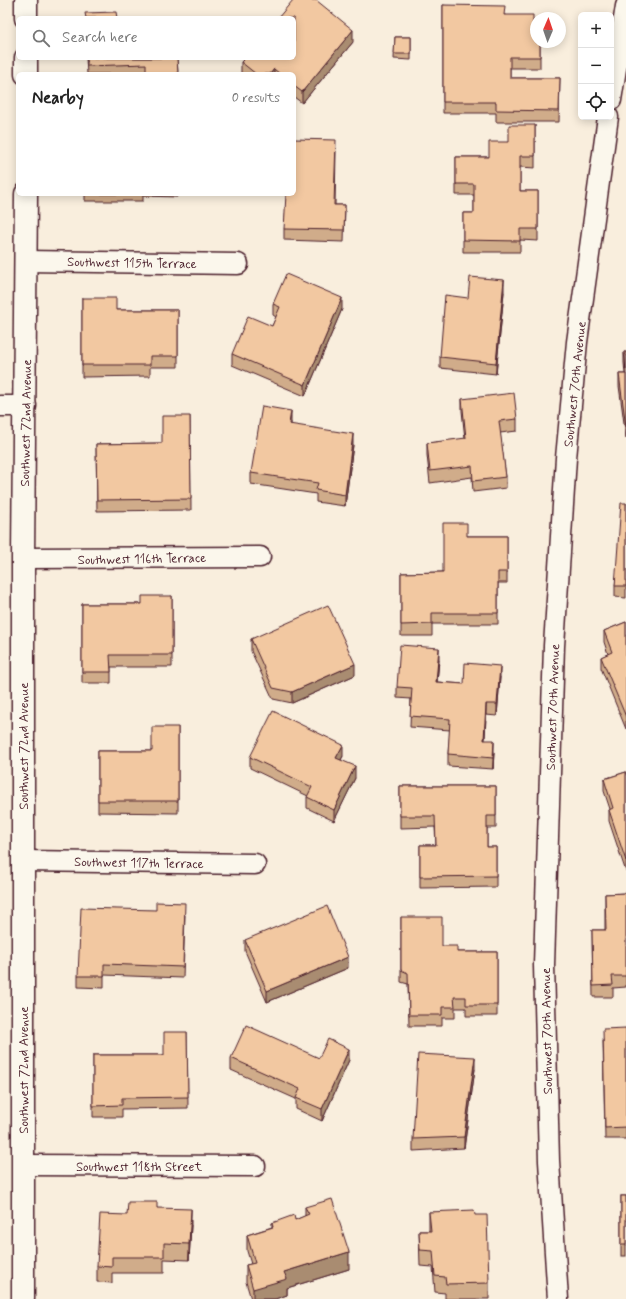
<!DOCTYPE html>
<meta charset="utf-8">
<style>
body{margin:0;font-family:Mynerve,sans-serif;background:#f6f6f6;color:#222}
.controls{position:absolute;right:12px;top:12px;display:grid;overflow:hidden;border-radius:6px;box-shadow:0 2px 10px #0003}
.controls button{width:36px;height:36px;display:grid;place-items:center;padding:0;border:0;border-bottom:1px solid #e0e0e0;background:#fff;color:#222;font:20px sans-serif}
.compass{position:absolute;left:530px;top:12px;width:36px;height:36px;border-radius:50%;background:#fff;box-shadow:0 2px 10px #0003;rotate:2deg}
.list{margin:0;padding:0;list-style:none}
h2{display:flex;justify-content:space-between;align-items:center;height:52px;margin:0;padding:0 16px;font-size:17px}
h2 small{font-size:13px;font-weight:400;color:#767676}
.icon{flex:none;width:22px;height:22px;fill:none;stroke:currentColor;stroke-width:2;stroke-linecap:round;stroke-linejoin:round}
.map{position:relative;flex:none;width:626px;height:1299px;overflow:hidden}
.search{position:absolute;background:#fff;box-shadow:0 2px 10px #0003;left:16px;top:16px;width:280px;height:44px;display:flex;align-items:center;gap:10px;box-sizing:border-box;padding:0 14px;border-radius:6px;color:#767676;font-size:15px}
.panel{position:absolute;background:#fff;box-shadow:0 2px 10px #0003;left:16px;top:72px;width:280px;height:124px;border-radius:6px}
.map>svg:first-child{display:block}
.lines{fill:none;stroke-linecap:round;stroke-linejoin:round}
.street-casing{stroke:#4a1f2b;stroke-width:23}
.secondary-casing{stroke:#4a1f2b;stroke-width:25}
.street{stroke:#fbf7ec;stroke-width:20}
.secondary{stroke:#fbf7ec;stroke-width:22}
.wall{fill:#d0ac8a;stroke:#4a1f2b}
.shaded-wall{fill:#a98c71;stroke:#4a1f2b}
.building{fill:#f2c8a1;stroke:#4a1f2b}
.labels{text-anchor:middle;stroke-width:3;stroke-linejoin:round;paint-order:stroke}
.street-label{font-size:13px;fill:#4a1f2b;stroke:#fbf7ec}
</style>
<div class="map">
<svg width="626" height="1299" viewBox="0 0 626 1299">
<rect width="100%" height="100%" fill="#f9eedd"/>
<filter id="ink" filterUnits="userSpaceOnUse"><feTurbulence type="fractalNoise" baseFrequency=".025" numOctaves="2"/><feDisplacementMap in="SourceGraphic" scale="8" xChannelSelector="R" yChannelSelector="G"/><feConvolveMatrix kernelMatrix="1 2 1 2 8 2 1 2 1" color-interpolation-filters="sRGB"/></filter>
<g filter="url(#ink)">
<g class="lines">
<defs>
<g id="street">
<polyline points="611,100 626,6"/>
<polyline points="26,261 238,264"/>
<polyline points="0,406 26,406"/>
<polyline points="23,558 260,557"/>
<polyline points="23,861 255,864"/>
<polyline points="24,1165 255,1166"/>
<polyline points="558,1299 549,1161 544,965 554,646 566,458 577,342 608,117"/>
</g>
<g id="secondary">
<polyline points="26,0 26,18"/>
<polyline points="26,58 26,74"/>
<polyline points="23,1299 23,558 26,194"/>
</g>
</defs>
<use href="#street" class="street-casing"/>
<use href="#secondary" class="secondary-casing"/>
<use href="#street" class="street"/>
<use href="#secondary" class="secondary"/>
</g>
<g class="wall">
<polygon points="443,5 505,15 533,29 540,42 540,68 510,68 510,78 560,78 559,122 496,122 496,113 443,113"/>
<polygon points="395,37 411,37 411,60 394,59"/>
<polygon points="353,42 302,103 294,97 294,74 241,74 241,62"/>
<polygon points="86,58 177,58 178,74 87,74"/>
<polygon points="535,125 535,168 520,167 520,191 538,191 538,241 520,240 520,252 463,252 463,213 474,213 474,195 456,195 456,157 489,157 509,142"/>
<polygon points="336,151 335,205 345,205 344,242 284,240 284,229"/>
<polygon points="85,194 177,194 177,197 143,196 143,201 85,201"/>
<polygon points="504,292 496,374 440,368 440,357 468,298"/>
<polygon points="82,298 116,310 178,310 178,367 150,367 150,376 82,377"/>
<polygon points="273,304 342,309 305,396 232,365 232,354 272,326 276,317 273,315"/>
<polygon points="624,352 626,352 626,438 619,386 619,374 625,374 624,363"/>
<polygon points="462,399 517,419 517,431 500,433 506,477 506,488 473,492 472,477 430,483 427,455 427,443 465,439 462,411"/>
<polygon points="190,416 191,510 97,511 96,444 162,443"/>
<polygon points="291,422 291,425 353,445 345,506 316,502 316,494 251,484 251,473"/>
<polygon points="626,503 626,598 615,597 615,586"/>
<polygon points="467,536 507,536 507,583 498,583 498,624 432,624 432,636 401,636 401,573 443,572"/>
<polygon points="172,596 172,667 111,667 111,683 82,683 82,604 142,604"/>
<polygon points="626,622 626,729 601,668 601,657 608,654 604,642 604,631"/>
<polygon points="251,639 355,675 292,703 273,699 251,651"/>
<polygon points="439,660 437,682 464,684 500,677 497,716 486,715 485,740 494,752 493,769 448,766 448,754 450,730 410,727 411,699 397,698 397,687"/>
<polygon points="178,727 178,813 98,812 98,751 152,751"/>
<polygon points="343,756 341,760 355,778 334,821 307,808 307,797 308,796 250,768 250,757"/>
<polygon points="626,772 626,872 609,821 609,810 610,809 604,791 604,779"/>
<polygon points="400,786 496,786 496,828 487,828 487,847 496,847 496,887 420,888 420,845 436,845 435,827 400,828"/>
<polygon points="626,893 626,987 613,988 613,997 593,997 592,930 605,930 605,894"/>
<polygon points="185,915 183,978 104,975 104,988 78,987 78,976"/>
<polygon points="401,917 442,946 457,952 497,952 497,1016 466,1016 466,1008 455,1008 455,1018 442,1018 442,1026 409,1026 408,984 401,982"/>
<polygon points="245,940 348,968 267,1002 245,951"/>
<polygon points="626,1028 626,1139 605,1139 603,1040"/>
<polygon points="187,1032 188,1108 122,1109 122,1117 93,1117 93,1055 164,1055"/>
<polygon points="231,1058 319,1058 349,1060 322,1121 296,1109 296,1099 231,1070"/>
<polygon points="475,1069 464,1148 413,1151 413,1139"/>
<rect x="621" y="1196" width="5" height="60"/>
<polygon points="305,1207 349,1269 287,1288 287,1295 275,1299 251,1299 246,1282 246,1265 251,1264 247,1251 247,1235 272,1227 272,1223 295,1220 305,1216"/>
<polygon points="157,1208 191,1225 189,1260 164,1259 164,1273 112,1273 112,1283 97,1282 97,1266 127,1215"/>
<polygon points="429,1212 475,1215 489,1283 489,1299 445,1299 445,1293 435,1292 433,1267 420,1266 419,1231 429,1231"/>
</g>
<g class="shaded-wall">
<polygon points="353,30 353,42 302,103 302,92"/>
<polygon points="274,69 274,74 270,74"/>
<polygon points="504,280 504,292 496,374 496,363"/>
<polygon points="342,298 342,309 305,396 305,385"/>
<polygon points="291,411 291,422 289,436 289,424"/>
<polygon points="353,434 353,445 345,506 345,495"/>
<polygon points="439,648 439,660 436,693 436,682"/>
<polygon points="355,664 355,675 292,703 292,692"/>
<polygon points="500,666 500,677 497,716 497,704"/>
<polygon points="486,704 486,715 484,751 484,740"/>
<polygon points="494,740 494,752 493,769 493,758"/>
<polygon points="343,745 343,756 336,769 336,758"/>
<polygon points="355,766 355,778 334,821 334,810"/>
<polygon points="348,957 348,968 267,1002 267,991"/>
<polygon points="349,1049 349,1060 322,1121 322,1109"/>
<polygon points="475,1057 475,1069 464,1148 464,1137"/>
<polygon points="191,1209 191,1225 189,1260 189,1244"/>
<polygon points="349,1252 349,1269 287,1288 287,1295 275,1299 253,1299 253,1289 284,1272"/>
</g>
<g class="building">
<polygon points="293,0 316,0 353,30 302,92 294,86 294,74 280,74 274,69 270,74 256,74 241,62 245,58 294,58 294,18 278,18"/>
<polygon points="443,5 505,6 504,15 533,15 533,29 536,29 536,42 540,42 540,57 510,57 510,78 560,78 559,111 496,110 496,102 443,102"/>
<polygon points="116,12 117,18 86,18 85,13"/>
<polygon points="395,37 411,37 411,54 394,54"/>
<polygon points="87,58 177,58 178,74 146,74 146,64 87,66"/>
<polygon points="509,125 535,125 535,156 520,156 520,191 538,191 538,229 520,229 520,241 463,240 463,213 474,213 474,184 456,184 456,157 489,157 489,142 509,142"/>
<polygon points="294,139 336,140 334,205 345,205 344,230 284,229 286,194 294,194"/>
<polygon points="286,274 342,298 305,385 232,354 248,316 272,326 280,307 273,304"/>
<polygon points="470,277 504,280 496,363 440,357 445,295 468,298"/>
<polygon points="82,298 116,298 116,310 178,310 178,356 150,356 150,365 82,365"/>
<polygon points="624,352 626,352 626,370"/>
<polygon points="619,374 626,374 626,427"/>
<polygon points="514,393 517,419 499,421 506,477 473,481 472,466 430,471 427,443 466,438 462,399"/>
<polygon points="262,406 291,411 289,424 353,434 345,495 316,490 318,483 251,473"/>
<polygon points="162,416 190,416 191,499 97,500 96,444 162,443"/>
<polygon points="621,503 626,503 626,586 615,586"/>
<polygon points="443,523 467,523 467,536 507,536 507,572 498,572 498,613 432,613 432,624 401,625 401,573 443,572"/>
<polygon points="142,596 172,596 172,655 110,655 111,672 82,672 82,604 142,604"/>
<polygon points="328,605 355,664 292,692 273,688 251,639"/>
<polygon points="626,622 626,717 601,657 612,652 604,631"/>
<polygon points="400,645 439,648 436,682 464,684 465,663 500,666 497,704 486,704 484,740 494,740 493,758 448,754 450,719 410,716 412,688 397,687"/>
<polygon points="273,711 343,745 336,758 355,766 334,810 307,797 312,787 250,757"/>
<polygon points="152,727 178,727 178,801 98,801 98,751 152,751"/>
<polygon points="626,772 626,861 609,810 613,808 604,779"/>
<polygon points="400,786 496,786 496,816 487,816 487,847 496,847 496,876 420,877 420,845 436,845 435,816 400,816"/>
<polygon points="626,893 626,976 612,976 613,985 593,986 592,930 606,930 605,894"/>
<polygon points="156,902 185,903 183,967 104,964 104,976 78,976 81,908 156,910"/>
<polygon points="327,906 348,957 267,991 245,940"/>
<polygon points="401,917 442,917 442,946 457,946 457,952 497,952 497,1005 466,1005 466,997 454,997 455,1007 442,1007 442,1015 409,1015 408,973 401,970"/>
<polygon points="246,1025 319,1058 328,1039 349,1049 322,1109 296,1098 300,1089 231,1058"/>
<polygon points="626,1028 626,1127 605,1128 603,1029"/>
<polygon points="164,1032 187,1032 188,1097 122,1098 122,1105 93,1106 93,1055 164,1055"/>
<polygon points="418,1054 475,1057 464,1137 413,1139"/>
<rect x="621" y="1196" width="5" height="49"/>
<polygon points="332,1199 349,1252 284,1272 287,1279 253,1289 246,1265 255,1263 247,1235 273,1227 272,1223 294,1215 295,1220 309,1214 305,1207"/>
<polygon points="128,1202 157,1202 157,1208 191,1209 189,1244 164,1243 164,1257 112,1257 112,1267 97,1266 100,1214 127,1215"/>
<polygon points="474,1210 475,1215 487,1215 489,1283 446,1284 445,1277 435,1276 433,1251 420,1250 419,1231 431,1231 429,1212"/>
</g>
</g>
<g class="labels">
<g class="street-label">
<text transform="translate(132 262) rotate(1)" y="5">Southwest 115th Terrace</text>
<text transform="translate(574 384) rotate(-84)" y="5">Southwest 70th Avenue</text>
<text transform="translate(25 423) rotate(-89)" y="5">Southwest 72nd Avenue</text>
<text transform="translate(142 558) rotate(-1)" y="5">Southwest 116th Terrace</text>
<text transform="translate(552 707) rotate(-88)" y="5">Southwest 70th Avenue</text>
<text transform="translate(23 746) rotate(-90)" y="5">Southwest 72nd Avenue</text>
<text transform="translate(139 862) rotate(1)" y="5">Southwest 117th Terrace</text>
<text transform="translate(546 1031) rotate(-91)" y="5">Southwest 70th Avenue</text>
<text transform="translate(23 1070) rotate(-90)" y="5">Southwest 72nd Avenue</text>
<text x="139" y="1171">Southwest 118th Street</text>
</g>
</g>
</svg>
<div class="controls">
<button>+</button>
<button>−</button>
<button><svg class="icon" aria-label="locate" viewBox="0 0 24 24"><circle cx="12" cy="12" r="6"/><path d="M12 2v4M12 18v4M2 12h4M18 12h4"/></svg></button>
</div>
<svg class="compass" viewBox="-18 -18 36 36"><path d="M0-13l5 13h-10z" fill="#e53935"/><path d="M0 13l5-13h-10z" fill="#767676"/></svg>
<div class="search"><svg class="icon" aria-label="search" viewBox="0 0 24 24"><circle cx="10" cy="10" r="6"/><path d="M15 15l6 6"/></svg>Search here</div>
<section class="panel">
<h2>Nearby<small>0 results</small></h2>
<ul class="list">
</ul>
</section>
</div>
